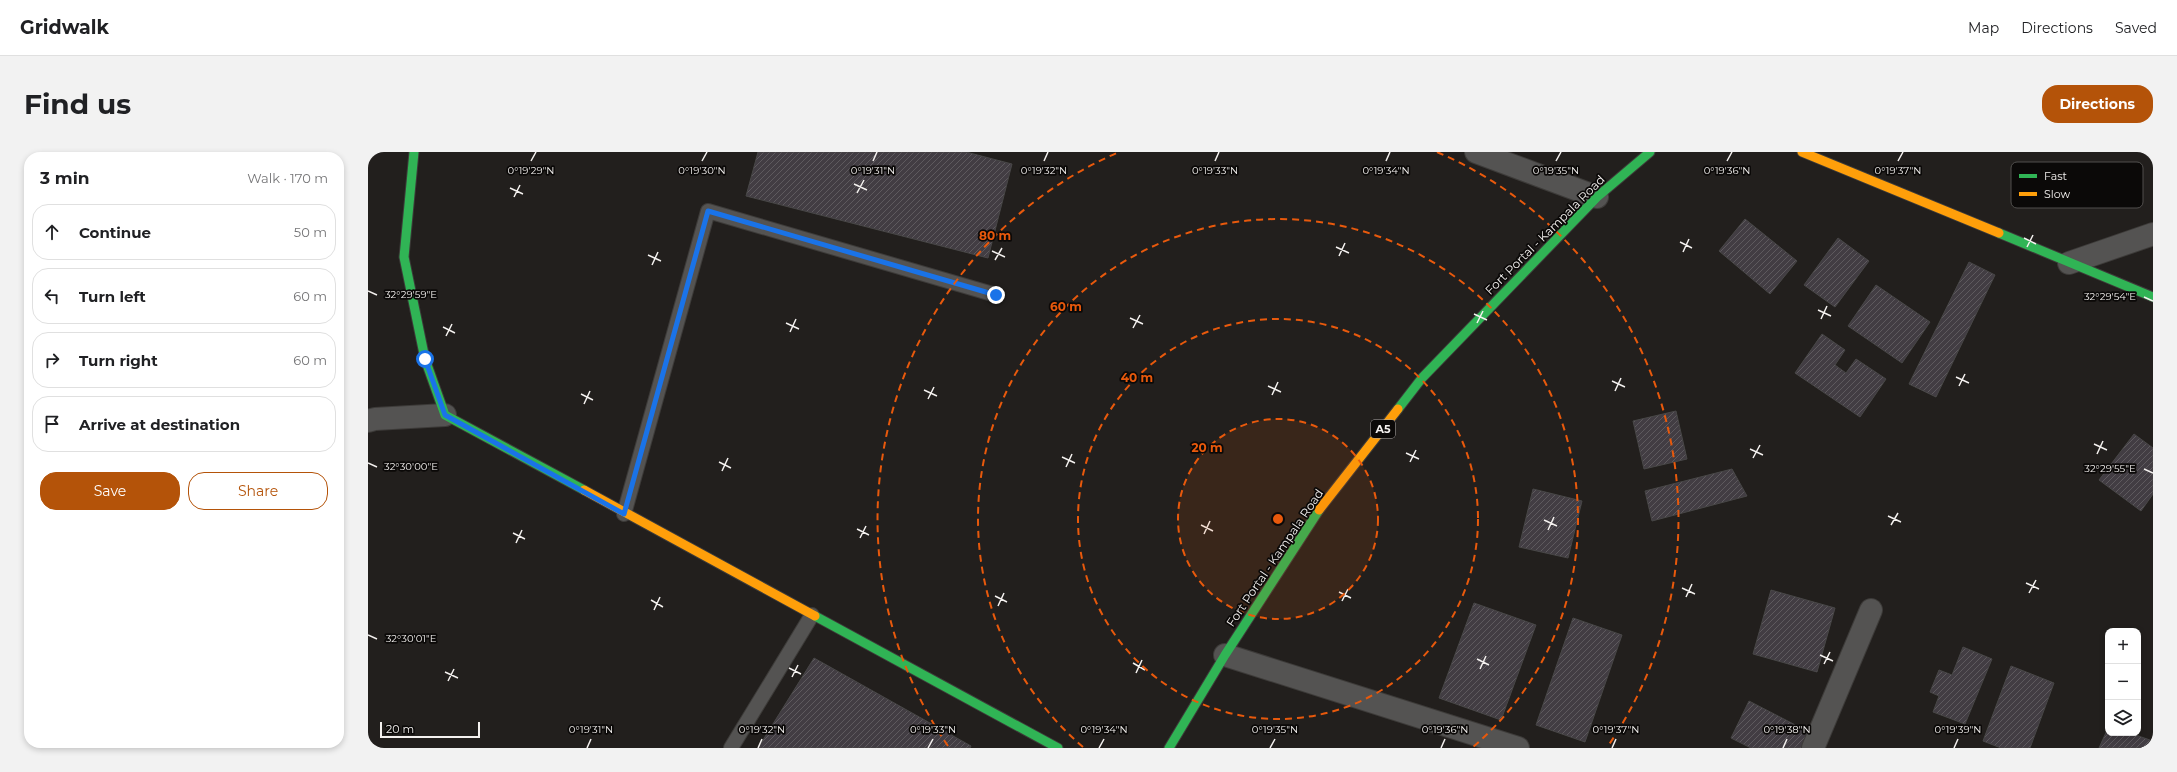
<!DOCTYPE html>
<meta charset="utf-8">
<style>
body{margin:0;font-family:Montserrat,sans-serif;background:#f2f2f2;color:#202124}
.controls{position:absolute;right:12px;bottom:12px;display:grid;overflow:hidden;border-radius:8px;box-shadow:0 2px 6px #0003}
.controls button{width:36px;height:36px;display:grid;place-items:center;padding:0;border:0;border-bottom:1px solid #e0e0e0;background:#fff;color:#202124;font:20px sans-serif}
.scale{position:absolute;left:12px;bottom:10px;width:100px;box-sizing:border-box;padding-left:4px;border:2px solid #f4f1ef;border-top:0;font-size:11px;line-height:14px;white-space:nowrap;color:#f4f1ef;-webkit-text-stroke:3px #0b0908;paint-order:stroke}
.stop{position:absolute;width:12px;height:12px;margin:-9px;border:3px solid #1a73e8;border-radius:50%;background:#fff}
.stop.end{background:#1a73e8;border-color:#fff;box-shadow:0 1px 4px #0008}
.list{margin:0;padding:0;list-style:none}
h2{display:flex;justify-content:space-between;align-items:center;height:52px;margin:0;padding:0 16px;font-size:17px}
h2 small{font-size:13px;font-weight:400;color:#757577}
.list li{display:grid;grid-template-columns:26px 1fr auto;gap:12px;align-items:center;box-sizing:border-box;height:56px;margin:0 8px 8px;padding:0 8px;border:1px solid #e0e0e0;border-radius:16px}
.list b{display:block;font-size:15px;white-space:nowrap}
.list em{font-size:13px;font-style:normal;color:#757577}
.actions{display:flex;gap:8px;padding:12px 16px}
.actions a{flex:1;padding:9px 0;border:1px solid #b45309;border-radius:16px;text-align:center;font-size:14px;color:#b45309}
.actions .main{background:#b45309;color:#fff}
.icon{flex:none;width:22px;height:22px;fill:none;stroke:currentColor;stroke-width:2;stroke-linecap:round;stroke-linejoin:round}
.map{position:relative;flex:none;width:1785px;height:596px;overflow:hidden;border-radius:16px}
header{display:flex;align-items:center;gap:24px;box-sizing:border-box;height:56px;padding:0 20px;background:#fff;border-bottom:1px solid #e0e0e0}
header strong{font-size:19px}
nav{display:flex;gap:22px;margin-inline-start:auto;font-size:14px}
.intro{display:flex;align-items:center;justify-content:space-between;box-sizing:border-box;height:96px;padding:0 24px}
h1{margin:0;font-size:28px}
.button{padding:10px 18px;border-radius:16px;background:#b45309;color:#fff;font-size:14px;font-weight:700}
main{display:flex;gap:24px;padding:0 24px}
aside{flex:1;background:#fff;border-radius:16px;box-shadow:0 2px 6px #0003}
.map>svg:first-child{display:block}
.building{fill:url(#building-hatch);stroke:#484747}
.lines{fill:none;stroke-linecap:round;stroke-linejoin:round}
.lane-casing{stroke:#3d3b39;stroke-width:16}
.street-casing{stroke:#3d3b39;stroke-width:24}
.fast-casing{stroke:#3d3b39;stroke-width:11}
.slow-casing{stroke:#3d3b39;stroke-width:11}
.lane{stroke:#545352;stroke-width:14}
.street{stroke:#545352;stroke-width:22}
.fast{stroke:#30b455;stroke-width:9}
.slow{stroke:#ff9f0a;stroke-width:9}
.route{stroke:#1a73e8;stroke-width:5}
.ticks{fill:none;stroke:#f4f1ef;stroke-width:1.5}
.ring{fill:none;stroke:#e8590c;stroke-width:2;stroke-dasharray:7 5}
.labels{text-anchor:middle;stroke-width:3.5;stroke-linejoin:round;paint-order:stroke}
.shield{fill:#0b0908;stroke:#aeabaa;stroke-width:1}
.shield-label{font-size:11px;font-weight:bold;fill:#f4f1ef}
.street-label{font-size:12px;fill:#f4f1ef;stroke:#0b0908}
.key{fill:#0b0908;stroke:#514f4d;stroke-width:1}
.key-label{font-size:11px;fill:#f4f1ef}
.ticks-label{font-size:10px;text-anchor:middle;fill:#f4f1ef;stroke:#0b0908;stroke-width:3.5;stroke-linejoin:round;paint-order:stroke}
.centre{fill:#e8590c;stroke:#0b0908;stroke-width:2}
.ring-label{font-size:12px;text-anchor:middle;font-weight:bold;fill:#e8590c;stroke:#0b0908;stroke-width:3.5;stroke-linejoin:round;paint-order:stroke}
</style>
<header>
<strong>Gridwalk</strong>
<nav><a>Map</a><a>Directions</a><a>Saved</a></nav>
</header>
<div class="intro"><h1>Find us</h1><a class="button">Directions</a></div>
<main>
<aside>
<h2>3 min<small>Walk · 170 m</small></h2>
<ul class="list">
<li><svg class="icon" aria-label="ahead" viewBox="0 0 24 24"><path d="M12 20V5M6 11l6-6 6 6"/></svg><div><b>Continue</b></div><em>50 m</em></li>
<li><svg class="icon" aria-label="left" viewBox="0 0 24 24"><path d="M17 20v-9H6M10 6l-5 5 5 5"/></svg><div><b>Turn left</b></div><em>60 m</em></li>
<li><svg class="icon" aria-label="right" viewBox="0 0 24 24"><path d="M7 20v-9h11M14 6l5 5-5 5"/></svg><div><b>Turn right</b></div><em>60 m</em></li>
<li><svg class="icon" aria-label="arrive" viewBox="0 0 24 24"><path d="M6 21V4h12l-3 4 3 4H6"/></svg><div><b>Arrive at destination</b></div></li>
</ul>
<div class="actions"><a class="main">Save</a><a>Share</a></div>
</aside>
<div class="map">
<svg width="1785" height="596" viewBox="0 0 1785 596">
<defs>
<pattern id="building-hatch" width="6" height="6" patternUnits="userSpaceOnUse"><rect width="6" height="6" fill="#423d43"/><path d="M-1 1l2-2M0 6l6-6M5 7l2-2" fill="none" stroke="#5e5a5e"/></pattern>
</defs>
<rect width="100%" height="100%" fill="#221f1d"/>
<g class="building">
<polygon points="390,0 598,0 644,12 620,106 378,44"/>
<polygon points="1377,67 1429,109 1402,142 1351,99"/>
<polygon points="1470,86 1501,109 1467,155 1436,133"/>
<polygon points="1601,110 1627,123 1568,245 1541,232"/>
<polygon points="1508,133 1562,170 1534,211 1480,174"/>
<polygon points="1454,182 1477,198 1467,213 1478,221 1488,207 1518,227 1492,265 1427,221"/>
<polygon points="1308,259 1319,307 1276,317 1265,269"/>
<polygon points="1766,282 1785,296 1785,342 1773,359 1731,328"/>
<polygon points="1364,317 1379,344 1284,369 1277,339"/>
<polygon points="1165,337 1214,349 1200,406 1151,395"/>
<polygon points="1403,438 1467,456 1449,520 1385,502"/>
<polygon points="1106,451 1168,473 1133,568 1071,546"/>
<polygon points="1205,466 1254,483 1217,590 1168,573"/>
<polygon points="1595,495 1624,507 1597,572 1565,560 1571,544 1562,540 1571,518 1584,523"/>
<polygon points="446,506 603,594 602,596 390,596"/>
<polygon points="1643,514 1686,531 1662,596 1633,596 1615,589"/>
<polygon points="1381,549 1441,580 1433,596 1383,596 1363,586"/>
<polygon points="1740,576 1740,581 1762,581 1782,588 1780,596 1731,596"/>
</g>
<g class="lines">
<defs>
<g id="lane">
<polyline points="256,362 340,59 628,143"/>
<polyline points="363,596 444,463"/>
</g>
<g id="street">
<polyline points="1108,0 1229,45"/>
<polyline points="1701,111 1785,82"/>
<polyline points="0,269 7,267 77,263"/>
<polyline points="857,503 1150,596"/>
<polyline points="1445,596 1503,458"/>
</g>
<g id="fast">
<polyline points="46,0 36,105 57,207 77,263 216,338"/>
<polyline points="1631,81 1785,145"/>
<polyline points="1030,257 1054,226 1229,45 1282,0"/>
<polyline points="447,464 690,596"/>
<polyline points="801,596 857,503 951,358"/>
</g>
<g id="slow">
<polyline points="1434,0 1631,81"/>
<polyline points="216,338 447,464"/>
<polyline points="951,358 1030,257"/>
</g>
</defs>
<use href="#lane" class="lane-casing"/>
<use href="#street" class="street-casing"/>
<use href="#fast" class="fast-casing"/>
<use href="#slow" class="slow-casing"/>
<use href="#lane" class="lane"/>
<use href="#street" class="street"/>
<use href="#fast" class="fast"/>
<use href="#slow" class="slow"/>
</g>
<g class="lines">
<polyline class="route" points="57,207 77,263 256,362 340,59 628,143"/>
</g>
<path class="ticks" d="M163,9l5,-9M334,9l5,-9M505,9l4,-9M676,9l4,-9M847,9l4,-9M1018,9l4,-9M1188,9l5,-9M1359,9l5,-9M1530,9l5,-9M486,32l13,6M142,36l13,6M489,41l7,-13M146,45l6,-12M1656,86l12,6M1312,90l12,6M968,95l13,6M1659,95l6,-12M624,99l13,6M1315,100l6,-13M280,103l13,6M971,104l6,-13M627,108l7,-12M284,113l6,-13M0,139l9,4M1776,145l9,4M1450,158l13,6M1106,162l13,6M762,166l13,6M1453,167l6,-13M418,171l13,6M1109,171l6,-12M75,175l12,6M765,176l7,-13M422,180l6,-13M78,184l6,-12M1588,225l13,6M1244,229l13,6M900,234l13,6M1591,234l6,-12M556,238l13,6M1247,239l6,-13M213,242l12,6M904,243l6,-13M560,247l6,-12M216,252l6,-13M1726,292l13,6M1382,297l13,6M1038,301l13,6M1729,302l6,-13M694,305l13,6M1385,306l7,-13M351,310l12,6M1042,310l6,-12M0,311l9,4M698,315l6,-13M1776,317l9,4M354,319l6,-13M1520,364l13,6M1176,368l13,6M833,373l12,6M1523,373l7,-12M489,377l12,6M1180,378l6,-13M145,381l12,6M836,382l6,-13M492,386l6,-12M148,391l6,-13M1658,431l13,6M1314,436l13,6M971,440l12,6M1661,441l7,-13M627,444l12,6M1318,445l6,-13M283,448l12,7M974,449l6,-12M630,454l6,-13M286,458l6,-13M0,483l9,4M1452,503l13,6M1109,507l12,6M765,511l12,7M1456,512l6,-12M421,516l12,6M1112,517l6,-13M77,520l13,6M768,521l6,-13M424,525l6,-12M80,529l6,-12M219,596l4,-9M390,596l4,-9M560,596l5,-9M731,596l5,-9M902,596l5,-9M1073,596l4,-9M1244,596l4,-9M1415,596l4,-9M1586,596l4,-9"/>
<circle cx="910" cy="367" r="100" fill="#e8590c" fill-opacity=".12"/>
<g class="ring">
<circle cx="910" cy="367" r="100"/>
<circle cx="910" cy="367" r="200"/>
<path d="M715 595A300 300 0 1 1 1105 595"/>
<path d="M580 594A400 400 0 0 1 751 0M1069 0A400 400 0 0 1 1240 594"/>
</g>
<g class="labels">
<rect class="shield" x="1003" y="268" width="24" height="18" rx="3"/>
<g class="shield-label">
<text x="1015" y="281">A5</text>
</g>
<g class="street-label">
<text transform="translate(1177 83) rotate(-45)" y="4">Fort Portal - Kampala Road</text>
<text transform="translate(907 406) rotate(-56)" y="4">Fort Portal - Kampala Road</text>
</g>
</g>
<rect x="1643" y="10" width="132" height="46" rx="6" class="key"/>
<rect x="1651" y="22" width="18" height="4" fill="#30b455"/>
<rect x="1651" y="40" width="18" height="4" fill="#ff9f0a"/>
<g class="key-label">
<text x="1676" y="28">Fast</text>
<text x="1676" y="46">Slow</text>
</g>
<g class="ticks-label">
<text x="163" y="22">0°19'29"N</text>
<text x="334" y="22">0°19'30"N</text>
<text x="505" y="22">0°19'31"N</text>
<text x="676" y="22">0°19'32"N</text>
<text x="847" y="22">0°19'33"N</text>
<text x="1018" y="22">0°19'34"N</text>
<text x="1188" y="22">0°19'35"N</text>
<text x="1359" y="22">0°19'36"N</text>
<text x="1530" y="22">0°19'37"N</text>
<text x="43" y="146">32°29'59"E</text>
<text x="1742" y="148">32°29'54"E</text>
<text x="43" y="318">32°30'00"E</text>
<text x="1742" y="320">32°29'55"E</text>
<text x="43" y="490">32°30'01"E</text>
<text x="223" y="581">0°19'31"N</text>
<text x="394" y="581">0°19'32"N</text>
<text x="565" y="581">0°19'33"N</text>
<text x="736" y="581">0°19'34"N</text>
<text x="907" y="581">0°19'35"N</text>
<text x="1077" y="581">0°19'36"N</text>
<text x="1248" y="581">0°19'37"N</text>
<text x="1419" y="581">0°19'38"N</text>
<text x="1590" y="581">0°19'39"N</text>
</g>
<circle cx="910" cy="367" r="6" class="centre"/>
<g class="ring-label">
<text x="627" y="88">80 m</text>
<text x="698" y="159">60 m</text>
<text x="769" y="230">40 m</text>
<text x="839" y="300">20 m</text>
</g>
</svg>
<div class="controls">
<button>+</button>
<button>−</button>
<button><svg class="icon" aria-label="layers" viewBox="0 0 24 24"><path d="M12 4l9 5-9 5-9-5zM3 14l9 5 9-5"/></svg></button>
</div>
<div class="scale">20 m</div>
<div class="stop" style="left:57px;top:207px"></div>
<div class="stop end" style="left:628px;top:143px"></div>
</div>
</main>
